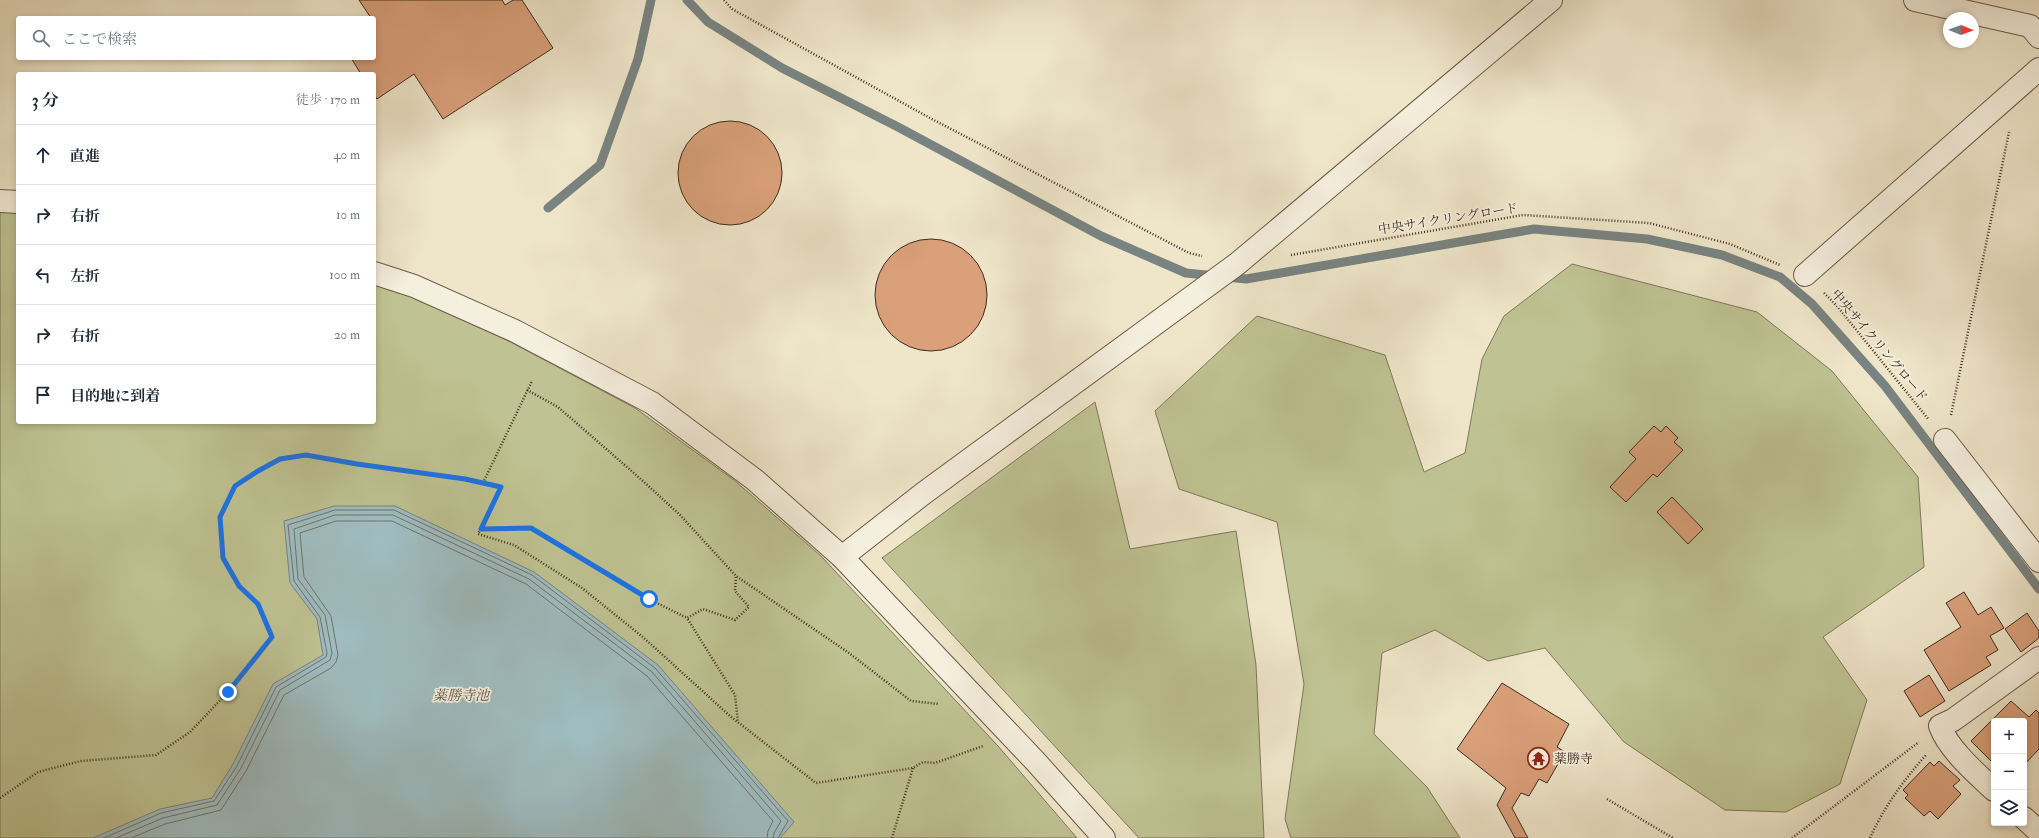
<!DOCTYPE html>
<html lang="ja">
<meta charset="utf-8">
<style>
body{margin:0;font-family:"IM FELL Double Pica","Noto Serif JP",serif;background:#f6f6f7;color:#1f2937}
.controls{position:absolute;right:12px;bottom:12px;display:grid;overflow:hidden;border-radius:4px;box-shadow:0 2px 6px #0003}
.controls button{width:36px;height:36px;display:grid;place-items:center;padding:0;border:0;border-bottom:1px solid #e0e1e3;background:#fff;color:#1f2937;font:20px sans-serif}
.compass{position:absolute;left:1943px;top:12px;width:36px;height:36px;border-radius:50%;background:#fff;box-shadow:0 2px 6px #0003;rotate:91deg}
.stop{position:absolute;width:12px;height:12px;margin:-9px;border:3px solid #1a73e8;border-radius:50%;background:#fff}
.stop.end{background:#1a73e8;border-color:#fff;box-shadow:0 1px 4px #0008}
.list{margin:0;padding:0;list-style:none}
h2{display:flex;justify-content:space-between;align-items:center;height:52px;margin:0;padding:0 16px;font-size:17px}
h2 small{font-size:13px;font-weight:400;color:#747a83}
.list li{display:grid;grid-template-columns:26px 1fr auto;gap:12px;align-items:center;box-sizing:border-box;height:60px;padding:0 16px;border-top:1px solid #e0e1e3}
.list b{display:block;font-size:15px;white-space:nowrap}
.list em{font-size:13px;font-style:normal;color:#747a83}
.icon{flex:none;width:22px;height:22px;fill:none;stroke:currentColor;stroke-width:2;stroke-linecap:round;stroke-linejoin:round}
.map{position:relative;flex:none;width:2039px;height:838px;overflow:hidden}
.search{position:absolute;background:#fff;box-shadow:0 2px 6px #0003;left:16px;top:16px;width:360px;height:44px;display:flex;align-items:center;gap:10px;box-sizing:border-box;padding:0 14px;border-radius:4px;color:#747a83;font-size:15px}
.panel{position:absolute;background:#fff;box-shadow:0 2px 6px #0003;left:16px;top:72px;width:360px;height:352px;border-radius:4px}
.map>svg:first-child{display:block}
.green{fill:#bfc393;stroke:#7f785a}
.water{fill:#9fbdc1;stroke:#798381}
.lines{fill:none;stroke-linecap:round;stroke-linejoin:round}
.shore{stroke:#6f7470;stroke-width:1}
.stream{stroke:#798381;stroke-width:9}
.building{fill:#d9a07a;stroke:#3f2c20}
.minor-casing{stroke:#6b5a4a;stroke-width:24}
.tertiary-casing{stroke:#6b5a4a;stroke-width:24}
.path{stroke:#3f2c20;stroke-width:2.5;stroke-dasharray:1 2;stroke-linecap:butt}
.minor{stroke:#f5efdd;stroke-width:22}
.tertiary{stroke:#f5efdd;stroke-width:22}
.route{stroke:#1a73e8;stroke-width:5}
.labels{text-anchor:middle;stroke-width:3.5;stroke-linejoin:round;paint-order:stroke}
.street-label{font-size:13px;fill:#3f2c20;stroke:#f5efdd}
.poi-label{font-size:13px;fill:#3f2c20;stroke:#f5efdd;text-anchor:start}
.water-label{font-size:14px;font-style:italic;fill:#575048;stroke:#f5efdd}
</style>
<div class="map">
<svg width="2039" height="838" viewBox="0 0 2039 838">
<rect width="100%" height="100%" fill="#efe6ca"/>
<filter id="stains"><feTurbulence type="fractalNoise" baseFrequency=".005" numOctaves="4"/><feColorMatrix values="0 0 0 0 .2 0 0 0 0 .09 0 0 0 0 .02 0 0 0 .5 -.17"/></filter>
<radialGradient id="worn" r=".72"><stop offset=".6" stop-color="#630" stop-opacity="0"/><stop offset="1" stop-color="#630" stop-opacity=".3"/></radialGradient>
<g class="green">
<polygon points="0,206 18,208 18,422 374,422 374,281 398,289 501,337 635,408 734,480 821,556 998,746 1077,838 0,838"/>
<polygon points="1572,264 1757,312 1832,371 1918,477 1924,567 1823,637 1867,700 1840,784 1786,812 1725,810 1624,742 1545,648 1488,661 1435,630 1382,653 1374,734 1427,787 1460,838 1291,838 1285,819 1304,684 1277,522 1179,489 1155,411 1257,316 1385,355 1424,472 1465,453 1482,359 1504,316"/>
<polygon points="1095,402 1130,549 1236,531 1256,665 1264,838 1139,838 882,558"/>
</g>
<polygon class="water" points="334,506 395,506 534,572 658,665 794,822 780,838 93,838 160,809 212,798 233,764 273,684 323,655 317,619 290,583 284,521"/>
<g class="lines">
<g class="shore">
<polyline points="104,838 161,813 214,801 237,766 276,687 326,657 327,653 320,617 294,581 288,525 335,510 394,510 532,575 655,668 788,821 778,838"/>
<polyline points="116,838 163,818 217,805 241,768 280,690 330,660 332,653 325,615 298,579 294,529 335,515 393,515 529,579 652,672 781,821 774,833 773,838"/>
<polyline points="131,838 165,824 221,810 246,771 284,695 331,668 336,662 338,655 331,616 304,577 300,533 336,521 392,521 526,584 647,676 773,821 768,831 767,838"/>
</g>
<g class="stream">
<polyline points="687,0 708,22 782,68 898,127 1101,236 1186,273 1246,279 1534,229 1647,239 1722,255 1780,277 1812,304 1885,386 2039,589"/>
<polyline points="548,208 600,165 638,59 651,0"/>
</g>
</g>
<g class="building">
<polygon points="359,0 502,0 505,5 513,0 522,0 553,48 443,119 414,74 377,99 374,94 374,74 361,74 351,58 374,58 374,18 371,18"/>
<circle cx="730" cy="173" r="52"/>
<circle cx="931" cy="295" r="56"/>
<polygon points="1654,426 1661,432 1666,426 1678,438 1674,442 1683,450 1657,477 1653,474 1626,502 1610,487 1636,459 1629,452"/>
<polygon points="1672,497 1703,529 1688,544 1657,512"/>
<polygon points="1964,592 1978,615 1991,607 2004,628 1990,636 1998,650 1986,657 1991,665 1949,691 1924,650 1961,627 1946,603"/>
<polygon points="2027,613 2039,631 2039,638 2021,652 2005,629"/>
<polygon points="1929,675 1945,701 1920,717 1904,691"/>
<polygon points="1502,683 1569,724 1557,747 1565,752 1547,783 1539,779 1529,796 1521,793 1512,808 1528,838 1515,838 1497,805 1506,788 1457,749"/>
<polygon points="2011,701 2029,717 2036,710 2039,713 2039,749 2024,765 2024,721 1994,721 1994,764 1971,741"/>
<polygon points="1939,761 1960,780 1953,786 1961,794 1938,819 1930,811 1924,816 1905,798 1908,795 1903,790 1930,762 1934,766"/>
</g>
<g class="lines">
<defs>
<g id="minor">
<polyline points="1915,0 2030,26 2039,37"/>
<polyline points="1805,275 2039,69"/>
<polyline points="1945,440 2039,561"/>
<path d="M1994,790c-18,-17 -46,-41 -54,-64l13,-6 86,-62"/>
<polyline points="2024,818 2039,832"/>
</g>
<g id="tertiary">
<polyline points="0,201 18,202"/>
<polyline points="374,273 414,286 515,331 652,403 755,480 842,557 1036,762 1104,838"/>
<polyline points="842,557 924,493 1237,264 1551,0"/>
</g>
</defs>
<use href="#minor" class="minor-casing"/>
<use href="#tertiary" class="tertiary-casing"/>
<g class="path">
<polyline points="724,0 732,9 930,118 1189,253 1202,256"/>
<polyline points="1291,255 1523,215 1649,223 1730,244 1780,265"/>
<polyline points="1824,293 1837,306 1929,420"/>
<polyline points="527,390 558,407 643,481 680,515 736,576 849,653 911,701 939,704"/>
<polyline points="1951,415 2009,132"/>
<polyline points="483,483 532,381"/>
<polyline points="481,529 531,528 649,599 687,618"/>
<polyline points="736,577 735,591 749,607 735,620 703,609 687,618 735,695 738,722"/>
<polyline points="0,798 38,772 81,761 156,755 190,732 228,692 272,637 258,605 239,586 223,558 220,517 235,486 258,471 280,459 306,455 357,464 465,479 501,487 478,534 514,545 582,588 644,638 730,716 816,783 913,768 923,762 935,763 983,746"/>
<polyline points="1607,799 1673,838"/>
<polyline points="892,838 913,768"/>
<polyline points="1792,838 1919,742"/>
<path d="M1870,838c14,-31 33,-57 56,-83"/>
</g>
<use href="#minor" class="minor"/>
<use href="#tertiary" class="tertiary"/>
</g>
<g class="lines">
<polyline class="route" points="228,692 272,637 258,604 239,586 223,558 220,517 235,486 258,471 280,459 306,455 357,464 465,479 501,487 481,529 531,528 649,599"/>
</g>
<defs>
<symbol id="temple-ring" viewBox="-11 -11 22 22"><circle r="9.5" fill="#f5efdd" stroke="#8f2418" stroke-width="1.5"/><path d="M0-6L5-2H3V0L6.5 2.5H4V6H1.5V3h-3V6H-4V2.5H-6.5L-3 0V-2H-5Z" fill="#8f2418"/></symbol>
</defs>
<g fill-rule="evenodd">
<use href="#temple-ring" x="1526" y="746" width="25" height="25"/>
</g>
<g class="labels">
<g class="street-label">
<text transform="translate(1448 218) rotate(-9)" y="5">中央サイクリングロード</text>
<text transform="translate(1880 345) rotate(50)" y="5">中央サイクリングロード</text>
</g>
<g class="poi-label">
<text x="1554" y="763">薬勝寺</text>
</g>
<g class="water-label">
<text x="461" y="700">薬勝寺池</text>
</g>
</g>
<rect width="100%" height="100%" filter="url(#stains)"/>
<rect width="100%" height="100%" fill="url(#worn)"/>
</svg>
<div class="controls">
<button>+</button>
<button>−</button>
<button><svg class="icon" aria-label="layers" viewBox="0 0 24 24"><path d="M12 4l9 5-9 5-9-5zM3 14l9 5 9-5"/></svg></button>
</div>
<svg class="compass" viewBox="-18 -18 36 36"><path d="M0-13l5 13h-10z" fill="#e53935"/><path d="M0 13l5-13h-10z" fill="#747a83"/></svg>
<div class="stop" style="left:649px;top:599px"></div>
<div class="stop end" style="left:228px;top:692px"></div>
<div class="search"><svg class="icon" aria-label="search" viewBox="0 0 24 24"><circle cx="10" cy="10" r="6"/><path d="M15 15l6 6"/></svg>ここで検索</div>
<section class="panel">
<h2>3 分<small>徒歩 · 170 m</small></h2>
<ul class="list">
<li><svg class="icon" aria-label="ahead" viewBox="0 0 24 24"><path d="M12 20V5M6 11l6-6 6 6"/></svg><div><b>直進</b></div><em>40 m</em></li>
<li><svg class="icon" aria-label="right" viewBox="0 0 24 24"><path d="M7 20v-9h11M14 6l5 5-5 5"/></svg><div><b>右折</b></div><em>10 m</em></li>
<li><svg class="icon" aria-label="left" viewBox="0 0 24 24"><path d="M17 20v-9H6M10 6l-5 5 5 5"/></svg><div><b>左折</b></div><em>100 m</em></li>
<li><svg class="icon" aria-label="right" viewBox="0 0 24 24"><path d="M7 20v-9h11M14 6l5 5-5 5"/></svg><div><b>右折</b></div><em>20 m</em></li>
<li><svg class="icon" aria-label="arrive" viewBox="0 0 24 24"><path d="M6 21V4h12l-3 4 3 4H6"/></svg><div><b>目的地に到着</b></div></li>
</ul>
</section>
</div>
